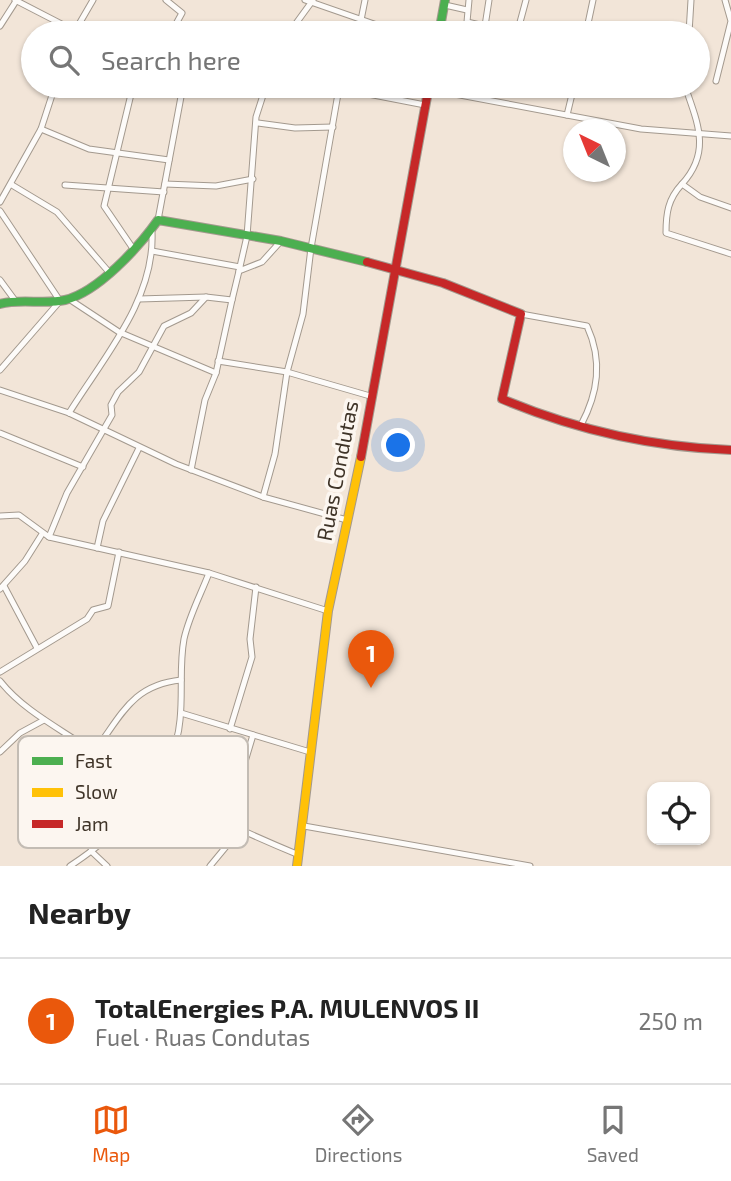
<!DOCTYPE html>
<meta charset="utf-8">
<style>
body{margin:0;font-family:"Exo 2",sans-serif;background:#f2f2f2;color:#222}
.controls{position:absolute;right:21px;bottom:21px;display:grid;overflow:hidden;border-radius:14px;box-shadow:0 2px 5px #0004}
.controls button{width:63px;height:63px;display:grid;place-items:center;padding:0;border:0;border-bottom:2px solid #e0e0e0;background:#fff;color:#222;font:35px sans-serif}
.compass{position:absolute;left:563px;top:119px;width:63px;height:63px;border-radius:50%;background:#fff;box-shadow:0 2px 5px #0004;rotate:317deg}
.you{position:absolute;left:399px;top:446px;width:24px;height:24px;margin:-18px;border:5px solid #fff;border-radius:50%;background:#1a73e8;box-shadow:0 0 0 10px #1a73e833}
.badge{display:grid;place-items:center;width:46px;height:46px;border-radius:50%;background:#ea580c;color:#fff;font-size:23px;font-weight:700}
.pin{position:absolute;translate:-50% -58px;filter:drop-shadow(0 2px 4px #0008)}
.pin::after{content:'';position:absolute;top:37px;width:24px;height:21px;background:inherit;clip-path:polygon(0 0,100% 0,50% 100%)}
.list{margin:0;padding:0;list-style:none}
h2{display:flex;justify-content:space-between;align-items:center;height:91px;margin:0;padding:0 28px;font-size:30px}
h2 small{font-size:23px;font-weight:400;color:#767676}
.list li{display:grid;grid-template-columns:46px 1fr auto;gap:21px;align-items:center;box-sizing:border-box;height:126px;padding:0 28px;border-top:2px solid #e0e0e0}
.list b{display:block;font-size:26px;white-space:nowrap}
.list p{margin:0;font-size:23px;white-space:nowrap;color:#767676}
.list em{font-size:23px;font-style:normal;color:#767676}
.icon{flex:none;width:38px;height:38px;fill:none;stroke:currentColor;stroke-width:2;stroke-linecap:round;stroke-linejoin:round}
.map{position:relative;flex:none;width:731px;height:866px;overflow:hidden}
.search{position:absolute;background:#fff;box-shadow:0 2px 5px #0004;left:21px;right:21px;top:21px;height:77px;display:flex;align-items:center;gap:18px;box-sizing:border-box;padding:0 24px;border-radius:38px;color:#767676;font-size:26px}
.sheet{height:217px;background:#fff}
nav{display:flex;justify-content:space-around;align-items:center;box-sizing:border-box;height:98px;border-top:2px solid #e0e0e0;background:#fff;font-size:19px;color:#767676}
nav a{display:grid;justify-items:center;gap:4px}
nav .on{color:#ea580c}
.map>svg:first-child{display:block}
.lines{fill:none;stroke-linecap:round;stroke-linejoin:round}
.street-casing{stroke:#a3998e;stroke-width:7}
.fast-casing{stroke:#a3998e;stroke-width:10}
.slow-casing{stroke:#a3998e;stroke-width:10}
.jam-casing{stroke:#a3998e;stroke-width:10}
.street{stroke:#fdfbf9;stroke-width:5}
.fast{stroke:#4caf50;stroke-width:8}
.slow{stroke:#ffc107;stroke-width:8}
.jam{stroke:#c62828;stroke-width:8}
.labels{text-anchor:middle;stroke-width:7;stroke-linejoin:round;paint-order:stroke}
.street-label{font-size:21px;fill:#3f3428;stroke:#fcf6f0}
.key{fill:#fcf6f0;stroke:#c3bcb4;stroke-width:2}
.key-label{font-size:19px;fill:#3f3428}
</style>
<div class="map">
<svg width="731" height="866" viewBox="0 0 731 866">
<rect width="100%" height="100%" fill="#f2e5d8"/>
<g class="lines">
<defs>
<g id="street">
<polyline points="15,0 79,33"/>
<polyline points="166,0 182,13 171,33"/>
<polyline points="305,0 400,33"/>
<polyline points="469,0 467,22 511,32 519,26 526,0"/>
<polyline points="445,5 467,10"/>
<polyline points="361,20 365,0"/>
<polyline points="0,26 16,1"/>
<polyline points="485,26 489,0"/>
<polyline points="75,31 93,0"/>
<polyline points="289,33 313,0"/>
<polyline points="586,33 593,0"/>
<polyline points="689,33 691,0"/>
<polyline points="716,81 731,21 725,0"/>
<polyline points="133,86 104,206 134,250"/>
<polyline points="327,86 425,105"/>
<polyline points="339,88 311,248 303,314 287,372 275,454 263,497 347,520"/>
<polyline points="428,89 641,129 731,136"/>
<polyline points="567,115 574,86"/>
<polyline points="258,123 295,128 333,127"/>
<polyline points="41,129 89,149 169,160"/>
<polyline points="165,184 216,186 253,179"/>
<path d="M682,184c30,-33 15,-62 3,-98"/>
<polyline points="12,185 57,212 108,271"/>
<polyline points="65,185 164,192"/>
<polyline points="0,202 41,129 55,86"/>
<path d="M731,208l-31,-11 -18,-13c-14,15 -16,29 -16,49l65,21"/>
<polyline points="0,211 60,301 0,370"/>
<polyline points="158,220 183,86"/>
<polyline points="152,251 240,267"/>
<polyline points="239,271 247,236 256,117 266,86"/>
<polyline points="0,280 14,299"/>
<polyline points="69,299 119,332 216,373"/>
<polyline points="139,299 206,297"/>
<path d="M521,314l66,12c16,35 11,67 -6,99"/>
<polyline points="218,361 287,372 370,396"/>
<polyline points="0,390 69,413 176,464 263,497"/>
<path d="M69,413c34,-55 86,-113 83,-181"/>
<polyline points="0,433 83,467"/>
<polyline points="191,470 205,400 216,373 232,300"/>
<polyline points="0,516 19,515 49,537 209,573 328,611"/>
<polyline points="49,537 67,493 112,415 111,405 118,392 139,372 164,326 191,313 206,297 232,300 239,271 262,262 281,241"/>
<polyline points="97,548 103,521 139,448"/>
<polyline points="4,586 37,648"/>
<polyline points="0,589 25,561 42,534"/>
<polyline points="0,672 87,619 93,610 108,606 119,552"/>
<path d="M0,681c19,24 46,40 71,56 73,48 148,85 228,118"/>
<polyline points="181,713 310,752"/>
<polyline points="230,729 252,657 250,639 256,587"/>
<polyline points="0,752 20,733 44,720"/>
<path d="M93,753c28,-36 38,-68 88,-73"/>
<polyline points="226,825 253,735"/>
<polyline points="304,826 530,866"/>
<polyline points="91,851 107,866"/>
<path d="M70,866c49,-32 105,-86 110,-146 3,-28 -1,-54 4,-81 5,-23 17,-45 25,-66"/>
<polyline points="210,866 239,831"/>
</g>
<g id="fast">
<polyline points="439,33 445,0"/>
<path d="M0,304c22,-6 43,1 65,-4 33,-8 74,-53 93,-80l123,21 86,21"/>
</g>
<polyline id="slow" points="297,866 328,611 361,457"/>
<g id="jam">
<path d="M367,262l76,21 78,31 -19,85c74,31 149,48 229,51"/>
<polyline points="361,457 429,86"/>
</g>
</defs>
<use href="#street" class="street-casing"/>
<use href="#fast" class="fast-casing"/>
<use href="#slow" class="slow-casing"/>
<use href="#jam" class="jam-casing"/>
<use href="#street" class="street"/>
<use href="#fast" class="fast"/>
<use href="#slow" class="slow"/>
<use href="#jam" class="jam"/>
</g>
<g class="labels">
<g class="street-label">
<text transform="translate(338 471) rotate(-79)" y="7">Ruas Condutas</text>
</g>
</g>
<rect x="18" y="736" width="230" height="112" rx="10" class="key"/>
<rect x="32" y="757" width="31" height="8" fill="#4caf50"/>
<rect x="32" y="788" width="31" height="9" fill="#ffc107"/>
<rect x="32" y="820" width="31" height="8" fill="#c62828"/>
<g class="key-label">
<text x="75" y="768">Fast</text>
<text x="75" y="799">Slow</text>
<text x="75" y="831">Jam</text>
</g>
</svg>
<div class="controls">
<button><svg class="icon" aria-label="locate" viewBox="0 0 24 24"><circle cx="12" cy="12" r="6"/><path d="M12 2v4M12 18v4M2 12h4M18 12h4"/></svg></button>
</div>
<svg class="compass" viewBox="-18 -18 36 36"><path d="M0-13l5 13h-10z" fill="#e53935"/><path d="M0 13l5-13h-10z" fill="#767676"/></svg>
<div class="you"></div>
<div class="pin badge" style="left:371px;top:688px">1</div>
<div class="search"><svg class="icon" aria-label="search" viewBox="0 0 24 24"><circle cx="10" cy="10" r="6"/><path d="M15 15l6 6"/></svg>Search here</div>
</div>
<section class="sheet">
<h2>Nearby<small></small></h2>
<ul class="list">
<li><span class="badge">1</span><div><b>TotalEnergies P.A. MULENVOS II</b><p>Fuel · Ruas Condutas</p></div><em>250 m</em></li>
</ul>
</section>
<nav>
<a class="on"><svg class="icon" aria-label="map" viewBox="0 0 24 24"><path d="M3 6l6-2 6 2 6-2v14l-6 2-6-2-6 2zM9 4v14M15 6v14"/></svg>Map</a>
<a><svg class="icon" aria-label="directions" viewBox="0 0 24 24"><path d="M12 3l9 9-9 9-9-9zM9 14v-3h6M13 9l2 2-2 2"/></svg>Directions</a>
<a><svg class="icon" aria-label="saved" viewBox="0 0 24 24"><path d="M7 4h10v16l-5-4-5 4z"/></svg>Saved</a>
</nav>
